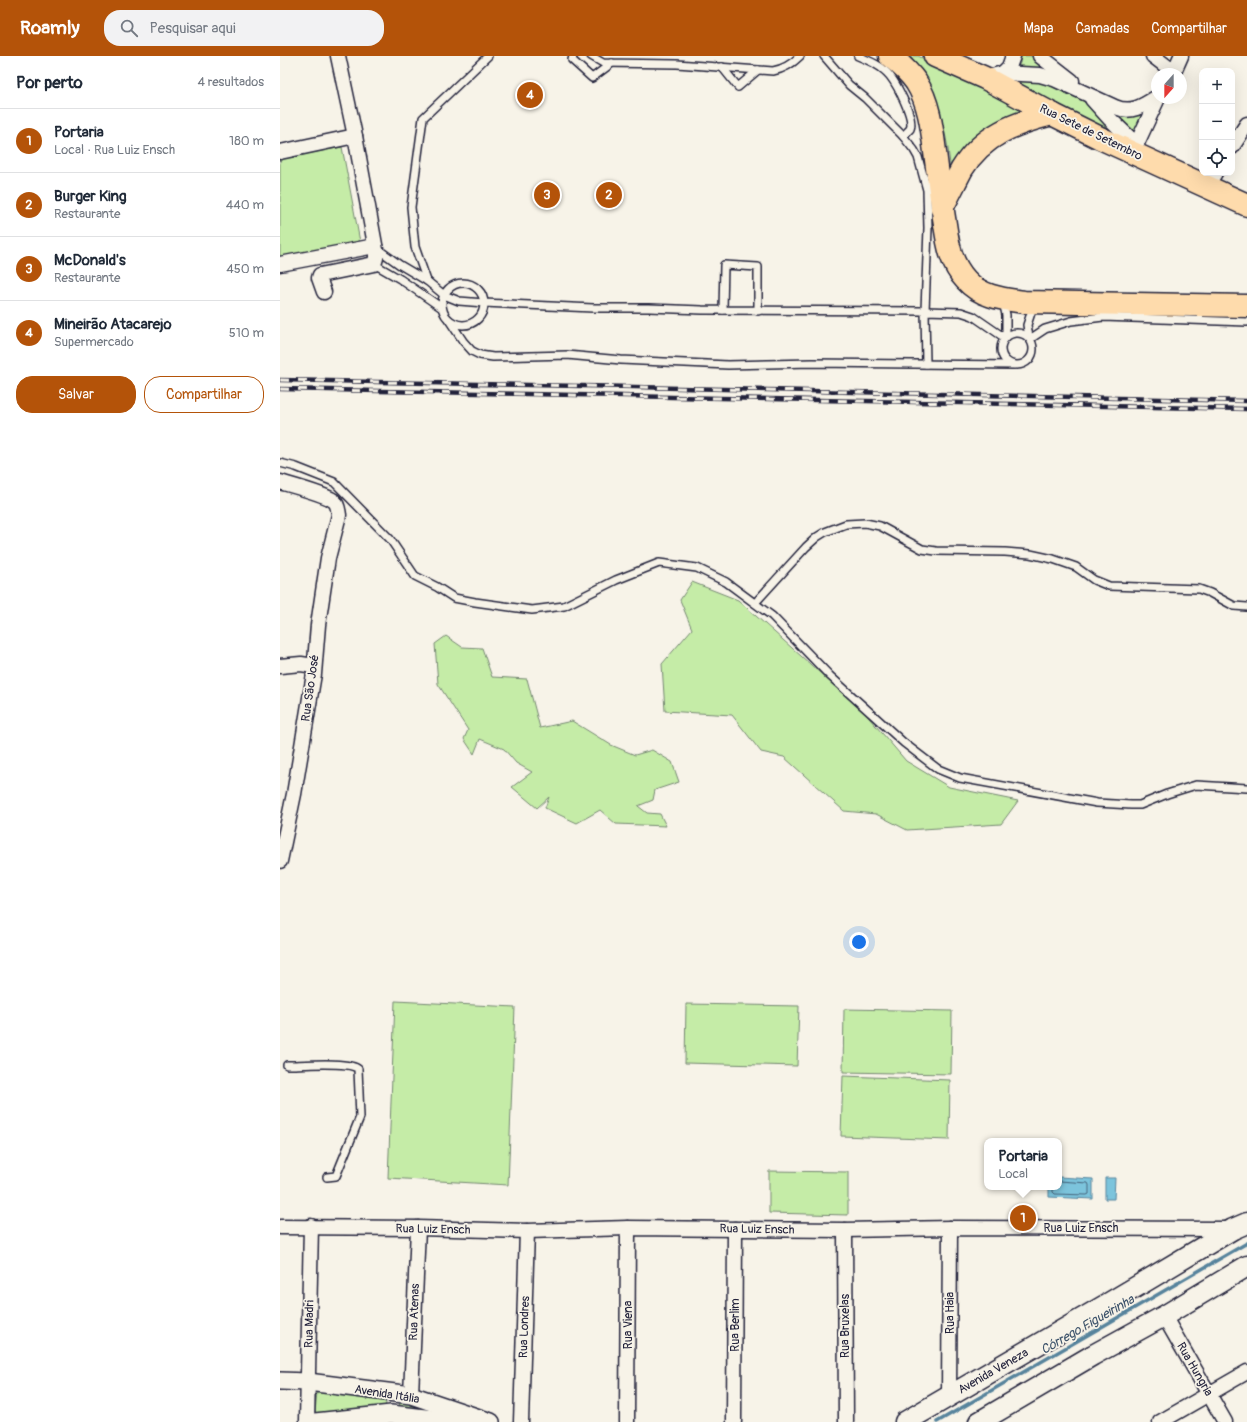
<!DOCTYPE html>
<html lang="pt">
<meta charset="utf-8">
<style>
body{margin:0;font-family:Pangolin,sans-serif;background:#f2f2f3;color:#1f2937}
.controls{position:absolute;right:12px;top:12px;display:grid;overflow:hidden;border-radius:8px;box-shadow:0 4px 16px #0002}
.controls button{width:36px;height:36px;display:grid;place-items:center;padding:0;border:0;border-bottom:1px solid #e0e1e3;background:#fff;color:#1f2937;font:20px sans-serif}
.compass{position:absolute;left:871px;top:12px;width:36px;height:36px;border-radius:50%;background:#fff;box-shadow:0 4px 16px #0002;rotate:201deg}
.you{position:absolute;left:579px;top:886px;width:14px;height:14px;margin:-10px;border:3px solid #fff;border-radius:50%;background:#1a73e8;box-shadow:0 0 0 6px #1a73e833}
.badge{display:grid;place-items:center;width:26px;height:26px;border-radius:50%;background:#b45309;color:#fff;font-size:13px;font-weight:700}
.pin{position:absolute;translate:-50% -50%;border:2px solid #fff;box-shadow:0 1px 4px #0006}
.popup{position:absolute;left:704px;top:1082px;width:78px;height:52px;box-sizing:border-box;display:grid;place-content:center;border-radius:8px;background:#fff;filter:drop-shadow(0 1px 3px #0005);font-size:13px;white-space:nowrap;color:#747a83}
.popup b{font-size:15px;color:#1f2937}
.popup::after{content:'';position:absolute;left:50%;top:100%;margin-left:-8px;border:8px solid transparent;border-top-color:#fff}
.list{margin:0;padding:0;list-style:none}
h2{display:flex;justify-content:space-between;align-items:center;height:52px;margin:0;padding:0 16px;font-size:17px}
h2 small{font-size:13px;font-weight:400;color:#747a83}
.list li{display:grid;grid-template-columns:26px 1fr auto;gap:12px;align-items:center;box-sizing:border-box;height:64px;padding:0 16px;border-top:1px solid #e0e1e3}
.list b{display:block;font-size:15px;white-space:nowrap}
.list p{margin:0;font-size:13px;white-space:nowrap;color:#747a83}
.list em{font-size:13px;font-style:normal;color:#747a83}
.actions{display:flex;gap:8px;padding:12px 16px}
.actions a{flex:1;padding:9px 0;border:1px solid #b45309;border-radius:16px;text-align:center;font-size:14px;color:#b45309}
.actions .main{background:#b45309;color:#fff}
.icon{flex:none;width:22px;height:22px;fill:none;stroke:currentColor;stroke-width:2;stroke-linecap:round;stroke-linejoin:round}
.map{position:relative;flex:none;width:967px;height:1366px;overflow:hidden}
header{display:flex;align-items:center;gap:24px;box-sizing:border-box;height:56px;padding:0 20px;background:#b45309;color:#fff}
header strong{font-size:19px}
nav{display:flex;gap:22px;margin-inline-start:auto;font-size:14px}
.search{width:280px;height:36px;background:#f2f2f3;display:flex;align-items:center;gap:10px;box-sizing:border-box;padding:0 14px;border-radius:16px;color:#747a83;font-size:15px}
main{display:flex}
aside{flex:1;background:#fff}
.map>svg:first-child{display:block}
.green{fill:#c5eca7;stroke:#748771}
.water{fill:#7bc4dc;stroke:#57839c}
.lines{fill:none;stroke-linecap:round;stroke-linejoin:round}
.shore{stroke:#46637b;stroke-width:1}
.stream{stroke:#57839c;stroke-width:3.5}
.service-casing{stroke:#22223b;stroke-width:10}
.minor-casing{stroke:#22223b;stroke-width:17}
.tertiary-casing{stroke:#22223b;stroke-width:20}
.secondary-casing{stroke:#22223b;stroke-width:23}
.primary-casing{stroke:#22223b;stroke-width:25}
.service{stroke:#f7f3e8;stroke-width:7}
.minor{stroke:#f7f3e8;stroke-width:14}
.tertiary{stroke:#f7f3e8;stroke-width:17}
.secondary{stroke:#f7f3e8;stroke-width:20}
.primary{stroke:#fedbac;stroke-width:22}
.rail-casing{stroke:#22223b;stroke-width:4.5}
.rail{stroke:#f7f3e8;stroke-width:3;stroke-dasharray:9;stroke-linecap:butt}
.labels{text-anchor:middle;stroke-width:3.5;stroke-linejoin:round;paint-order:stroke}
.street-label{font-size:12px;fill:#22223b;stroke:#f7f3e8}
.water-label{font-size:13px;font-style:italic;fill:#3d536b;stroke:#f7f3e8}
</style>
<header>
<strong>Roamly</strong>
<div class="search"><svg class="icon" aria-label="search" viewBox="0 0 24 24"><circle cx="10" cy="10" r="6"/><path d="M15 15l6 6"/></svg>Pesquisar aqui</div>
<nav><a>Mapa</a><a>Camadas</a><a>Compartilhar</a></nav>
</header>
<main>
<aside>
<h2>Por perto<small>4 resultados</small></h2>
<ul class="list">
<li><span class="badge">1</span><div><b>Portaria</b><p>Local · Rua Luiz Ensch</p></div><em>180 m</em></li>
<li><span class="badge">2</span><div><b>Burger King</b><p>Restaurante</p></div><em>440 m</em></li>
<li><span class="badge">3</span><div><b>McDonald's</b><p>Restaurante</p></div><em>450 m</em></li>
<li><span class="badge">4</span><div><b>Mineirão Atacarejo</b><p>Supermercado</p></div><em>510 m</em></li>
</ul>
<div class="actions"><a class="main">Salvar</a><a>Compartilhar</a></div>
</aside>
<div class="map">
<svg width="967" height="1366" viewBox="0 0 967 1366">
<rect width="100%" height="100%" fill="#f7f3e8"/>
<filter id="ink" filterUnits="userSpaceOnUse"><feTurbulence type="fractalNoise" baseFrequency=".025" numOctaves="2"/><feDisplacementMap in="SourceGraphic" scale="8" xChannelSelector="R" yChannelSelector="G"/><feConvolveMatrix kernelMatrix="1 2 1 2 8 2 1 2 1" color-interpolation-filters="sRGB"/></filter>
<g filter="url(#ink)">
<g class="green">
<path d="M630,0h8l118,55 -85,68c-2,-45 -14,-86 -41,-123z"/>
<polygon points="741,0 756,0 774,14 737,12 740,7"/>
<polygon points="745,23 774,28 808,42 840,82 727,25"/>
<polygon points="871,51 854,76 832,55"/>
<polygon points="62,91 80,186 0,201 0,103"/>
<polygon points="412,526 458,544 584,656 626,705 669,731 738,745 721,768 627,774 596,758 564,755 504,701 481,696 452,659 385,655 382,608 412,573 400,544"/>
<polygon points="166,580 182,591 202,592 212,621 247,623 260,672 292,665 331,689 355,699 372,694 392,706 399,726 375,734 373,744 358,750 367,757 380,758 386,770 336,768 320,754 297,767 265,752 269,741 257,752 232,731 252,716 236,707 224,693 200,683 194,698 184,683 188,674 158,628 155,588"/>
<polygon points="115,945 235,951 228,1129 108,1122"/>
<polygon points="406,948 519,950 517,1010 405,1007"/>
<polygon points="564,953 672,955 671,1018 563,1016"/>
<polygon points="563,1020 670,1024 669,1084 561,1080"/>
<polygon points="489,1115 568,1116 568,1159 489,1157"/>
<polygon points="39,1334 102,1343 106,1347 105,1352 37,1358 35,1356 37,1336"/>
<polygon points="120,1345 161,1352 162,1355 119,1354"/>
</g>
<g class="water">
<polygon points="779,1121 813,1123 813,1143 769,1141 769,1131 779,1131"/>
<polygon points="825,1122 835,1122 834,1143 825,1143"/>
</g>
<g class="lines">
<polyline class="shore" points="773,1131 773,1136 775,1138 807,1139 809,1138 809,1129 808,1127 779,1125"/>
<polyline class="stream" points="657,1366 967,1187"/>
<defs>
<g id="service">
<polyline points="293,0 292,4 312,22 332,7"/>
<path d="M311,0l12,7 74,1 96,7c11,-2 19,-7 27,-15"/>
<path d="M578,0c12,5 24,10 32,20 7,9 25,42 20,53 -2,2 -5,5 -7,7"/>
<polyline points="442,11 458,31 478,14"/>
<polyline points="95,191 120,209 147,225 164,239 179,245 204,247 313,252 369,252 422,254 645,255 648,172 647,134 638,101 634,94 623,80 585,42 569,29 544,0"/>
<polyline points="94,208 120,223 162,252"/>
<polyline points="147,225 135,191 131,151 143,62 208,0"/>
<circle cx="183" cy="248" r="21"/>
<polyline points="723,245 726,259 726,281"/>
<polyline points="443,254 444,209 478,211 478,255"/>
<polyline points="169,264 183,285 192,295 200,299 213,301 287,299 341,304 448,309 532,307 734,309"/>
<circle cx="737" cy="293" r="16"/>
<polyline points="749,281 747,269 754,248"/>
<polyline points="750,283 765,273 775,270 791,265 823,261 967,266"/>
<polyline points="646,308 645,255 681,256 693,260 725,282"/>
<polyline points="0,407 16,411 54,426 110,483 135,520 157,531 174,542 195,546 252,554 284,550 336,524 379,507 417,512 446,526 492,560 550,620 624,687 658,713 680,722 817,747 851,749 860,749 887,738 916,729 967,732"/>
<polyline points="475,547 526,491 537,481 545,476 566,468 585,467 600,470 642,493 656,495 725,496 750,498 773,503 796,511 814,524 829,530 919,533 930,537 954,550 967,551"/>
<path d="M7,1009c14,0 63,-4 71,4l2,48 -24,59 -9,1"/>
</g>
<g id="minor">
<polyline points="760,0 792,25"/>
<polyline points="873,0 894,16"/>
<polyline points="723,17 729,11 733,0"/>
<polyline points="893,18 901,0"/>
<path d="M705,22l18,-5 37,2 14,4 61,28c16,7 28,-1 42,-10"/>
<polyline points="812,43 830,63 856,88"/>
<polyline points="952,91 967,68"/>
<polyline points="0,96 75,80"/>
<polyline points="853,96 878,42"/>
<polyline points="926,131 935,117"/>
<polyline points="0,208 95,190"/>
<polyline points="44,236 39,222 40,219 94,208 96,202 96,194 75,80 58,0"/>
<path d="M0,426c10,3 48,13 54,19 4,3 4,9 5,14l-11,43 -10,67 -4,49 -20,120 -14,67"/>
<polyline points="0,610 21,608 34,610"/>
<polyline points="0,1171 138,1172 247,1175 348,1172 565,1174 670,1172 951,1173"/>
<polyline points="565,1174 566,1366"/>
<polyline points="884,1260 945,1366"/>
<polyline points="131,1339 138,1172"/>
<polyline points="669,1341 670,1172"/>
<polyline points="27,1366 31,1170"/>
<polyline points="241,1366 247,1175"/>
<polyline points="347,1366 348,1172"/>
<polyline points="454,1366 455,1173"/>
<polyline points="880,1366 967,1316"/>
</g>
<g id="tertiary">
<polyline points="0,1325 28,1326 131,1339 211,1366"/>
<polyline points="35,1366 111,1358 179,1366"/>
</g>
<g id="secondary">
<polyline points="625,1366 829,1247 953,1173 967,1167"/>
<polyline points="699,1366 813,1299 884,1260 967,1210"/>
</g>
<g id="primary">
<path d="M610,0c10,8 19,16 26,26 13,20 16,46 19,70 3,24 6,48 10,72 3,21 6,40 21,56 15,17 37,19 58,22l223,4"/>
<polyline points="655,0 705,22 772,58 820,82 967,149"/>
<path d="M662,152c7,-13 13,-26 20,-39 21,-34 53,-46 90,-55"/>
</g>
</defs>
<use href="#service" class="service-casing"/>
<use href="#minor" class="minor-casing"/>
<use href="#tertiary" class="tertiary-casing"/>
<use href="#secondary" class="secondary-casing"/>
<use href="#primary" class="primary-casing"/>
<use href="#service" class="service"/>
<use href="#minor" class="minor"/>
<use href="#tertiary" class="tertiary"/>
<use href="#secondary" class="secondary"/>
<use href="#primary" class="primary"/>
<defs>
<g id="rail">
<polyline points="0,324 355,331 967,345"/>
<polyline points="0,333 967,353"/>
</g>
</defs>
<use href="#rail" class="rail-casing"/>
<use href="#rail" class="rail"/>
</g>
</g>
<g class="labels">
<g class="street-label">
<text transform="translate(811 76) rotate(26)" y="4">Rua Sete de Setembro</text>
<text transform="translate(30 632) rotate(-82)" y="4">Rua São José</text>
<text x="801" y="1176">Rua Luiz Ensch</text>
<text transform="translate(153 1173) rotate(1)" y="4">Rua Luiz Ensch</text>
<text transform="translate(477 1173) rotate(1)" y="4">Rua Luiz Ensch</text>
<text transform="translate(134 1256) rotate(-88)" y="4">Rua Atenas</text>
<text transform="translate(670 1257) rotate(-90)" y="4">Rua Haia</text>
<text transform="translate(29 1268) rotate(-89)" y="4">Rua Madri</text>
<text transform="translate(348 1269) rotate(-90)" y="4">Rua Viena</text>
<text transform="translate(455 1269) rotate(-90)" y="4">Rua Berlim</text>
<text transform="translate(565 1270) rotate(-90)" y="4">Rua Bruxelas</text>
<text transform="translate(244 1271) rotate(-88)" y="4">Rua Londres</text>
<text transform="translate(915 1313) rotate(60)" y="4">Rua Hungria</text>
<text transform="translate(713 1315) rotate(-30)" y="4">Avenida Veneza</text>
<text transform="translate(107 1338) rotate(9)" y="4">Avenida Itália</text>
</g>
<g class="water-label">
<text transform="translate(807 1268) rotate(-30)" y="5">Córrego Figueirinha</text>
</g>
</g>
</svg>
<div class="controls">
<button>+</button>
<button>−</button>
<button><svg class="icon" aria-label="locate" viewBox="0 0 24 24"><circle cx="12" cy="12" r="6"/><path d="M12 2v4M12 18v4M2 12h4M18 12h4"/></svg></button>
</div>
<svg class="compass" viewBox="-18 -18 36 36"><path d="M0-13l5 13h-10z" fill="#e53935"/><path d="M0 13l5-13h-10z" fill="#747a83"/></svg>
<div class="you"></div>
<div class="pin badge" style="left:743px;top:1162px">1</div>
<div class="popup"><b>Portaria</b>Local</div>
<div class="pin badge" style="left:329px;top:139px">2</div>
<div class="pin badge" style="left:267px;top:139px">3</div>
<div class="pin badge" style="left:250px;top:39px">4</div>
</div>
</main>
